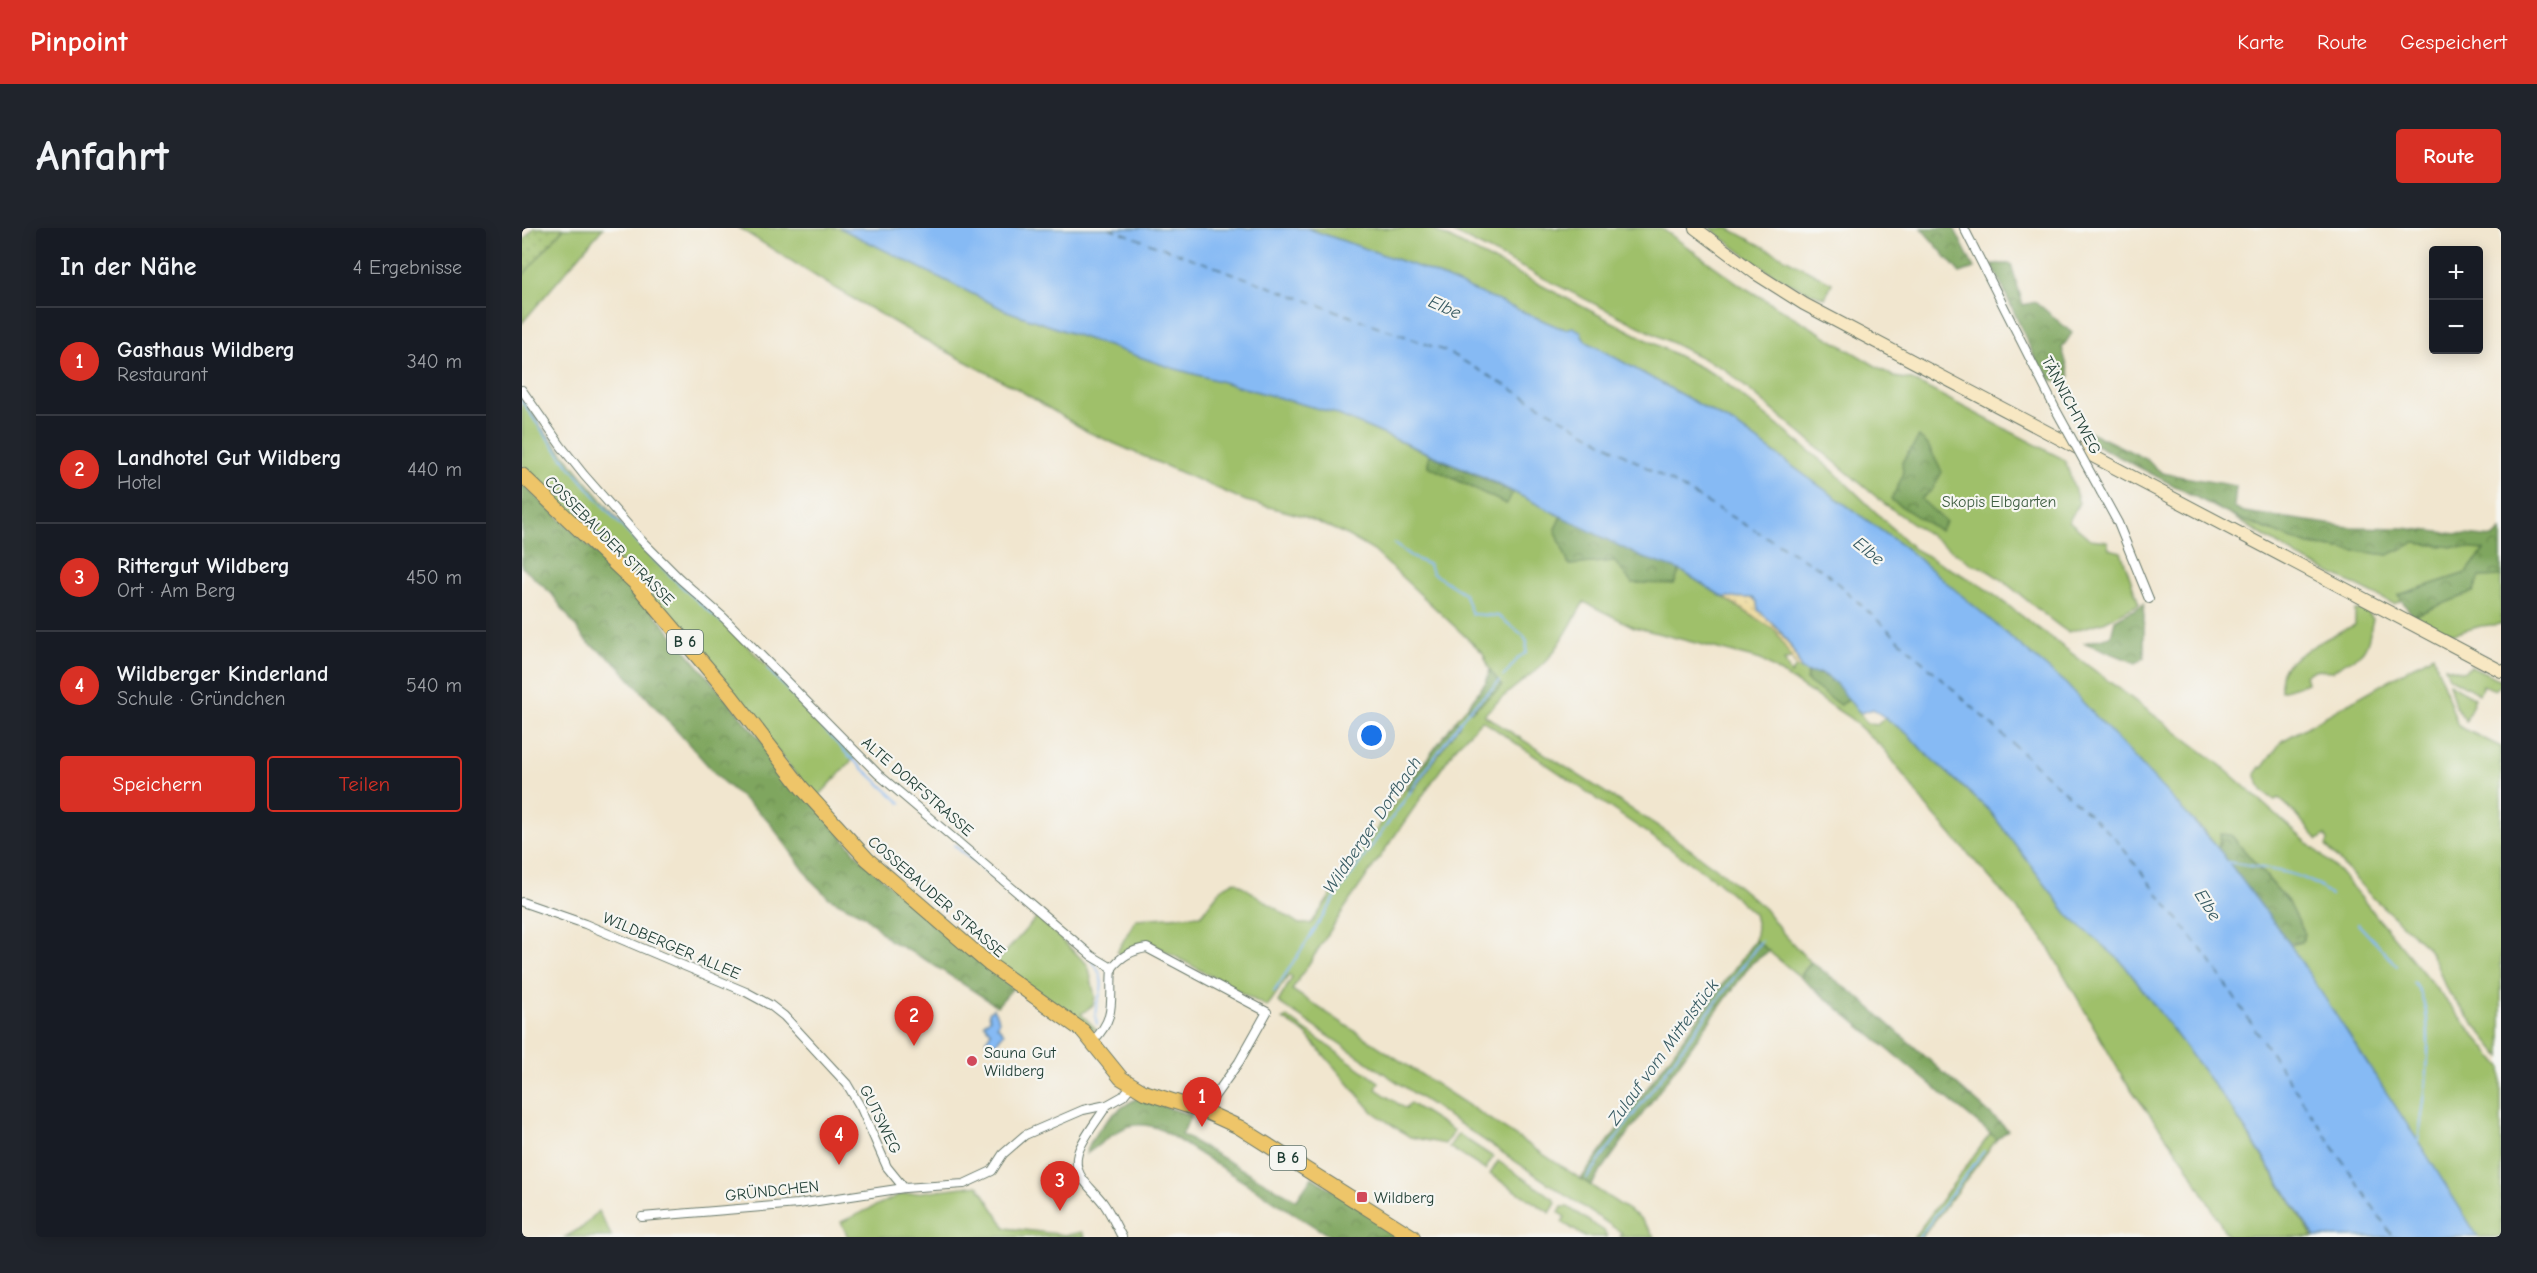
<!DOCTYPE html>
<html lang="de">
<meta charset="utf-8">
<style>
body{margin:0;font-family:"Comic Neue",sans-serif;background:#20242c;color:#f1f3f6}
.controls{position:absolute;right:18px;top:18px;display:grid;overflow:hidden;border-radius:6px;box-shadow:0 3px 15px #0003}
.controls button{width:54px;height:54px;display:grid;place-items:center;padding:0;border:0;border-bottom:2px solid #363941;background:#171b24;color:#f1f3f6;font:30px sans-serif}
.you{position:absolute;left:850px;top:508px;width:21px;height:21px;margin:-15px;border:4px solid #fff;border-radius:50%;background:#1a73e8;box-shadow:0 0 0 9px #1a73e833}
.badge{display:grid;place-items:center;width:39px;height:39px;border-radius:50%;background:#d93025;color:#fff;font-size:20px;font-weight:700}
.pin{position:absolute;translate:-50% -50px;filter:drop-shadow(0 2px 3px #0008)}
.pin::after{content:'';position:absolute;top:32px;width:21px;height:18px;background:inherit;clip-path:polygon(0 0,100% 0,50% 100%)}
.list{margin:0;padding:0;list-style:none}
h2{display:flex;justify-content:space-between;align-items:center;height:78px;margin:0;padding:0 24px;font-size:26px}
h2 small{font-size:20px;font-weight:400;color:#9ea1a6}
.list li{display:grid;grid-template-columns:39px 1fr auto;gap:18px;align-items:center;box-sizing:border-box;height:108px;padding:0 24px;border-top:2px solid #363941}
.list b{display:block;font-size:22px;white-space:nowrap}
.list p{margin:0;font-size:20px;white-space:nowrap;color:#9ea1a6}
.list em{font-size:20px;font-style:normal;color:#9ea1a6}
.actions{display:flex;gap:12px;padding:18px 24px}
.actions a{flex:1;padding:14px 0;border:2px solid #d93025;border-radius:6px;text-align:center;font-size:21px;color:#d93025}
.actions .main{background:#d93025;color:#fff}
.map{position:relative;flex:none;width:1979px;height:1009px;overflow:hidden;border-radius:6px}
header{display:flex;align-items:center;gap:36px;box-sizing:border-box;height:84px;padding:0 30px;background:#d93025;color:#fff}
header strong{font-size:28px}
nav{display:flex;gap:33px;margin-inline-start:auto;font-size:21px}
.intro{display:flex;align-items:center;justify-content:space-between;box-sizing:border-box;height:144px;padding:0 36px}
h1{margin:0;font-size:42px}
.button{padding:15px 27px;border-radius:6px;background:#d93025;color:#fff;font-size:21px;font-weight:700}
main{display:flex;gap:36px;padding:0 36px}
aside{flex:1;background:#171b24;border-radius:6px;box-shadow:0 3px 15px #0003}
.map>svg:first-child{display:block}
.green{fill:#9fc06a;stroke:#5f7e4f;stroke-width:1.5}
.forest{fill:url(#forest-crowns);stroke:#4f7249;stroke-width:1.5}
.sand{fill:url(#sand-dots);stroke:#868c69;stroke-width:1.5}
.garden{fill:url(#garden-dots);stroke:#5f7e4f;stroke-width:1.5}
.water{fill:#86baf4;stroke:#527c94;stroke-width:1.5}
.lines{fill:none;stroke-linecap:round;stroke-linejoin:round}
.stream{stroke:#86baf4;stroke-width:2}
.ferry{stroke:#395c64;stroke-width:1.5;stroke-dasharray:8 6;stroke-linecap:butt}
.street-casing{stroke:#68786a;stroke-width:10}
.secondary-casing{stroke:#68786a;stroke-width:14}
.primary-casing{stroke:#68786a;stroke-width:16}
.street{stroke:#fff;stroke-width:8}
.secondary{stroke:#f8e8c3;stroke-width:12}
.primary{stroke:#eec569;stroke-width:14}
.street-bridge-casing{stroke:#68786a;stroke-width:10;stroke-linecap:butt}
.street-bridge{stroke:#fff;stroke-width:8}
.poi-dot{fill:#d1495b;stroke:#f6f6f2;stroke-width:2}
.labels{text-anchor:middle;stroke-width:4.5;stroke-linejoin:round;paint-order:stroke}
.shield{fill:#f6f6f2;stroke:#60746d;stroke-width:1.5}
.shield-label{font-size:15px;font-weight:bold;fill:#1f3d34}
.street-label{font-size:16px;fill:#1f3d34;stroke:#f6f6f2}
.park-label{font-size:16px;fill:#3f5e42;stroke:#f6f6f2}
.poi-label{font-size:16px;fill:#1f3d34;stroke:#f6f6f2;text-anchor:start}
.water-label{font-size:18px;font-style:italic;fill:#395c64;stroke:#f6f6f2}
</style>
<header>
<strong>Pinpoint</strong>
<nav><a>Karte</a><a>Route</a><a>Gespeichert</a></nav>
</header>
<div class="intro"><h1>Anfahrt</h1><a class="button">Route</a></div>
<main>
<aside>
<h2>In der Nähe<small>4 Ergebnisse</small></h2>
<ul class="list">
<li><span class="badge">1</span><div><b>Gasthaus Wildberg</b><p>Restaurant</p></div><em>340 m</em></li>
<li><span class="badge">2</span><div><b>Landhotel Gut Wildberg</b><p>Hotel</p></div><em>440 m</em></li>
<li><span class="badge">3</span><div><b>Rittergut Wildberg</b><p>Ort · Am Berg</p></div><em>450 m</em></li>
<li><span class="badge">4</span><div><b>Wildberger Kinderland</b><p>Schule · Gründchen</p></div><em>540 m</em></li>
</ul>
<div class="actions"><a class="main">Speichern</a><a>Teilen</a></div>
</aside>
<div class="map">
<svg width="1979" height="1009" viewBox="0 0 1979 1009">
<defs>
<pattern id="forest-crowns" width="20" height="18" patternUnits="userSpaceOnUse" patternTransform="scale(1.5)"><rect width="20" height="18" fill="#7fa65e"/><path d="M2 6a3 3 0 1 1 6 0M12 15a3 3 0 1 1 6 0" fill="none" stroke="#67884e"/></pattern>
<pattern id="sand-dots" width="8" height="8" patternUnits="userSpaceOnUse" patternTransform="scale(1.5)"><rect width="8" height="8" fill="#eeda9e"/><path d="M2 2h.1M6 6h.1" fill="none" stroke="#ccbc89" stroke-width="1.8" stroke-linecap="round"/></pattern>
<pattern id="garden-dots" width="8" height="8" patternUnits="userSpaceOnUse" patternTransform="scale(1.5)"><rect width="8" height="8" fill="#9fc06a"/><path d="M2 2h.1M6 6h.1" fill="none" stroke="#819d58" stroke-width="1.8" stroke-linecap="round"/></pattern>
</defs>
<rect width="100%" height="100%" fill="#f6f6f2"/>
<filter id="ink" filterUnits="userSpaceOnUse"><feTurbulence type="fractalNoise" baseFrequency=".0167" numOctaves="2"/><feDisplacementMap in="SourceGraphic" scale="12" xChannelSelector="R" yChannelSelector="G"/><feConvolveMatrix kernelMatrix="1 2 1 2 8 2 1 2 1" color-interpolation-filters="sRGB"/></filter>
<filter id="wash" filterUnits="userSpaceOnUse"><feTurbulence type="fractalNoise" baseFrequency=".008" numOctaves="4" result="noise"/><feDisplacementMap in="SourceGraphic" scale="24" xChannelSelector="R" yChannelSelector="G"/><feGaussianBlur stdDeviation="1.35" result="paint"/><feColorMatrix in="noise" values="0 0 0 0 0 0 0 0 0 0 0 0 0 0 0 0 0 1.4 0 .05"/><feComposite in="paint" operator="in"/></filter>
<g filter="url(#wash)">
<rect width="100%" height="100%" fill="#f1e6cf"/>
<g class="green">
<polygon points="42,0 81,0 0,95 0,48"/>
<path d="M217,0h101l167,83 162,56 165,46 95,41 -1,12 78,38 7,-12 48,24 -6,13 14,36 45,-4 60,23 6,-14 96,61 16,28 -8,1 7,14 5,-7 12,6 -2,7 34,25 10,-6c4,10 12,15 16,24l11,2 8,-7 24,17 14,16 67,60 79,105 53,46 112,150 79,125h-85l-43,-75 -60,-81 -82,-143 -117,-132 -41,-56 -35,-32 -89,-58 -127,-33 -50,-25c-13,21 -24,46 -42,63 -19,17 -41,31 -58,50l174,111 66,48 41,35 18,24 27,29 -10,15 -45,-37 2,-13 -3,-13 -37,-33 -235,-161 -25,26 -109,157 -56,87 347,227 16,20h-35l2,-4 -344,-231 14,-24 -3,-3 -22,32 -116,-64 -14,1 -17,11 -3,-3 19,-33 65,-4 21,-27 13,-7 64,43h12l95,-137 6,5 47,-68 -3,-4 11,-13 5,4 30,-25 -12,-16 -7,-17 -109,-102 -29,-17 -42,-18 -57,-15 -158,-69 -72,-44 -91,-48 -92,-53z"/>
<polygon points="784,0 908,0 1195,148 1308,240 1392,321 1460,358 1697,536 1818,644 1979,839 1979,1009 1956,1009 1765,718 1780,714 1783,706 1767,675 1709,607 1699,607 1696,620 1680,601 1386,322 1212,196 1065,114 1059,106 1047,101 1036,99 902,41"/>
<path d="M922,0h217l81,58 152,91 18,3 153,80 14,43 -10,18 21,18 17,2 2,8 12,3 18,52 -35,18 -36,10c-21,-12 -77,-67 -95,-67l-87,-60 -162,-136z"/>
<path d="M1188,0h18l104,55 -7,15c-42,-13 -81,-42 -115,-70z"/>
<polygon points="0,168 20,200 117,317 203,395 333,529 294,571 117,353 0,237"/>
<polygon points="1710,288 1787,317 1866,327 1892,315 1962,322 1944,345 1877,367 1880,372 1872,376 1776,329"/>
<polygon points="1979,348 1979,396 1959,398 1931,406 1891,388 1951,364 1958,349"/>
<path d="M1833,382h10l8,9c-3,11 -4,29 -14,36 -10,7 -15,6 -26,16l-19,-1 -9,5 2,8 -26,8c0,-6 -1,-14 1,-19 6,-15 58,-41 73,-47z"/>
<path d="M1911,427l25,71 43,21v310l-55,-68 -10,-27 -9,-15 -57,-52 -44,-49 2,-6 -3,-5 -7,5c-12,-13 -27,-34 -40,-42l-3,2 -12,-8 -8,-18 5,-7 2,1 20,-27z"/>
<polygon points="1949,438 1979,452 1979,457 1973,462 1961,457 1957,466 1927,449 1923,439 1941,444"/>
<polygon points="1927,455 1953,470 1944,493 1933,478"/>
<polygon points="515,689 564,735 567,741 573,769 571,777 559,786 575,802 566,801 553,789 474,735"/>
<polygon points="765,789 857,854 854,861 884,881 888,875 932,903 923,916 888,909 851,884 783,805 761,791"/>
<polygon points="1469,905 1475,911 1400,1009 1392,1009"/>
<polygon points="936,906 971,929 963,942 927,919"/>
<polygon points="976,933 1032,971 1034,975 1028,985 968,946"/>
<polygon points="456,957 484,1000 545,1007 560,1004 563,1009 326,1009 319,994 377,967"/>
<polygon points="1040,979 1046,979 1082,1003 1085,1009 1063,1009 1040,994 1043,989 1037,985"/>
<polygon points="76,983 90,1009 43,1009 61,999"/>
</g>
<g class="forest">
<polygon points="1399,0 1432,0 1452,40 1438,45"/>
<polygon points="1470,36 1489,36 1501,77 1514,74 1550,105 1540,120 1548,148 1539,154 1522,150"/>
<polygon points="1566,203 1624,231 1640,245 1714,258 1712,279 1722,284 1827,299 1881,300 1971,310 1979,303 1979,348 1958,349 1951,364 1891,388 1876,367 1944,345 1962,322 1892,315 1866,327 1787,317 1710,288 1565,212"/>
<polygon points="1397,209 1406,217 1420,244 1410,262 1399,271 1424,294 1418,303 1369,272 1381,247 1380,234"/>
<polygon points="907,226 991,264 984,276 906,238"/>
<polygon points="0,255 111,360 338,630 426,710 491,760 475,778 404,732 367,712 342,687 307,670 290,653 245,591 199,552 93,434 64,413 30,366 0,339"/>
<polygon points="1039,288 1119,328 1158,342 1152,356 1110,355 1092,333 1047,337 1033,301"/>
<polygon points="1622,376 1622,430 1614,435 1563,415 1589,408 1593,392"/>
<polygon points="968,442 980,458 949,483 945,479 964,454"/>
<path d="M1286,445c19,-1 31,12 42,26l-10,6 -34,-25z"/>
<polygon points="934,492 938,496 890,564 884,559"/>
<polygon points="1699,606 1709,607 1767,675 1783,706 1780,714 1767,715 1696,620"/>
<polygon points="1233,712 1247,723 1229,736 1069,957 1059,951"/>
<polygon points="1289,734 1335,768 1486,902 1475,911 1278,749"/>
<path d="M616,870l53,17 -9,20 114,65 16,-23 94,60h-75l-169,-107c-35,-15 -48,5 -76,24 6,-23 31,-46 52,-56z"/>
</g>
<path class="sand" d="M1201,369l30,1 4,3 1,9c20,16 34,35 44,60l-6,-3 -20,-36z"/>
<polygon class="garden" points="12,0 42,0 0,48 0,14"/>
<g class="water">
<path d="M318,0h466l118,41 134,58 8,2 7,-2 7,4 3,7 4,4 147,82 174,126 158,134 152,164 71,95 129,198 60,96h-163l-81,-125 -112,-150 -53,-46 -79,-105 -67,-60 -14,-16 -36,-26 -12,4c-15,-12 -20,-30 -38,-39 -7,-3 -16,2 -22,-5 -2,-4 -3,-10 -5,-13 -9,-19 -22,-33 -38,-46l-1,-8 -4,-4 -30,-1 -43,-27 -39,-13 -155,-79 -152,-65 -165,-46 -162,-56z"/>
<polygon points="471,780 477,792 475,797 482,805 473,816 467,817 464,813 469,804 462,795 468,791 467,784"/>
</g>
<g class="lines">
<g class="stream">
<path d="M0,172c13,23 30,44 46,64 47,58 98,111 155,159"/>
<polyline points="871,315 890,329 907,337 910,345 942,365 950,386 976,388 1001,407 1005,414 1004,425 997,429 981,449"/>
<polyline points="245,440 326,527 379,575"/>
<polyline points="432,617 500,674"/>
<path d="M1706,634c34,7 78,8 103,34"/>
<polyline points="1836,696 1875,738"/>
<path d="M570,732c23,33 -3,37 5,64"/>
<path d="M1892,755c25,27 10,123 4,158"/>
<polyline points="752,764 815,667 945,484 978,453"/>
<polyline points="1065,950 1239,713"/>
<polyline points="1397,1009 1462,923"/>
</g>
<polyline class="ferry" points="587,0 926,124 1301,342 1593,610 1688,733 1871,1009"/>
</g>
</g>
<g filter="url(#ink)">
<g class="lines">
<defs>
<g id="street">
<polyline points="1442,0 1534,182"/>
<polyline points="0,162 39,218 62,247 120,313 157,350 202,390 356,546 570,728 590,740"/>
<polyline points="1579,264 1596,295 1627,371"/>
<polyline points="0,674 63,696 224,764 248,777 262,788 325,856 339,880 365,939 382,960 442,956 470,943 481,926 503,907 561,882 585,877 601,868 609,858"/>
<path d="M590,740c9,-12 20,-18 35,-20l120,64 -28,50 -35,49"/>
<path d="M571,813c25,-26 16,-40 19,-73"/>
<path d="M585,877c-9,15 -24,32 -29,48 -7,23 15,35 26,51 7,10 12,22 18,33"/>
<polyline points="120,989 276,976 382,960"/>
</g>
<polyline id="secondary" points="1173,0 1233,45 1282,76 1979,443"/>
<polyline id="primary" points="0,247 114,356 209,468 280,560 345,631 467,736 561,803 599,850 622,864 682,883 717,899 891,1009"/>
</defs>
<use href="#street" class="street-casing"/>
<use href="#secondary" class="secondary-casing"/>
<use href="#primary" class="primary-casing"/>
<use href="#street" class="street"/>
<use href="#secondary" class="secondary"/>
<use href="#primary" class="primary"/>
<defs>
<polyline id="street-bridge" points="1534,182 1579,264"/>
</defs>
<use href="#street-bridge" class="street-bridge-casing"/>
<use href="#street-bridge" class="street-bridge"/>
</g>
</g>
<g class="poi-dot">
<circle cx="450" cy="833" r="6"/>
<rect x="834" y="963" width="12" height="12" rx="3"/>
</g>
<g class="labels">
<g class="shield">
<rect x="145" y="402" width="36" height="24" rx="4.5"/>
<rect x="748" y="918" width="36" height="24" rx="4.5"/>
</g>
<g class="shield-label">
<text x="163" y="419">B 6</text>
<text x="766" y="935">B 6</text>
</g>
<g class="street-label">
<text transform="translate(1550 177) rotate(62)" y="6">TÄNNICHTWEG</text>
<text transform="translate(88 312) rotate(45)" y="6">COSSEBAUDER STRASSE</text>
<text transform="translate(396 558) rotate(41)" y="6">ALTE DORFSTRASSE</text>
<text transform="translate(415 668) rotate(41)" y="6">COSSEBAUDER STRASSE</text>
<text transform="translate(150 717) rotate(23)" y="6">WILDBERGER ALLEE</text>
<text transform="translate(359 891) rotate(64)" y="6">GUTSWEG</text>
<text transform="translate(250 962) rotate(-6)" y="6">GRÜNDCHEN</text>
</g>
<g class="park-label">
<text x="1477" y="279">Skopis Elbgarten</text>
</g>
<g class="poi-label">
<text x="462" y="830">Sauna Gut<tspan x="462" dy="18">Wildberg</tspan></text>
<text x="852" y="975">Wildberg</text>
</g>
<g class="water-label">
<text transform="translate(923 79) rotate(24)" y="6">Elbe</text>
<text transform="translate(1347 323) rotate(39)" y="6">Elbe</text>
<text transform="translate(850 597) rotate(-56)" y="6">Wildberger Dorfbach</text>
<text transform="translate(1686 677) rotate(58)" y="6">Elbe</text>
<text transform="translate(1141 824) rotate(-54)" y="6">Zulauf vom Mittelstück</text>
</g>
</g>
</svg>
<div class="controls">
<button>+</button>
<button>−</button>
</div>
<div class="you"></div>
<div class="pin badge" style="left:680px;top:899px">1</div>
<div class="pin badge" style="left:392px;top:818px">2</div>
<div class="pin badge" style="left:538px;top:983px">3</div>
<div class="pin badge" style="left:317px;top:937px">4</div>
</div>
</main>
